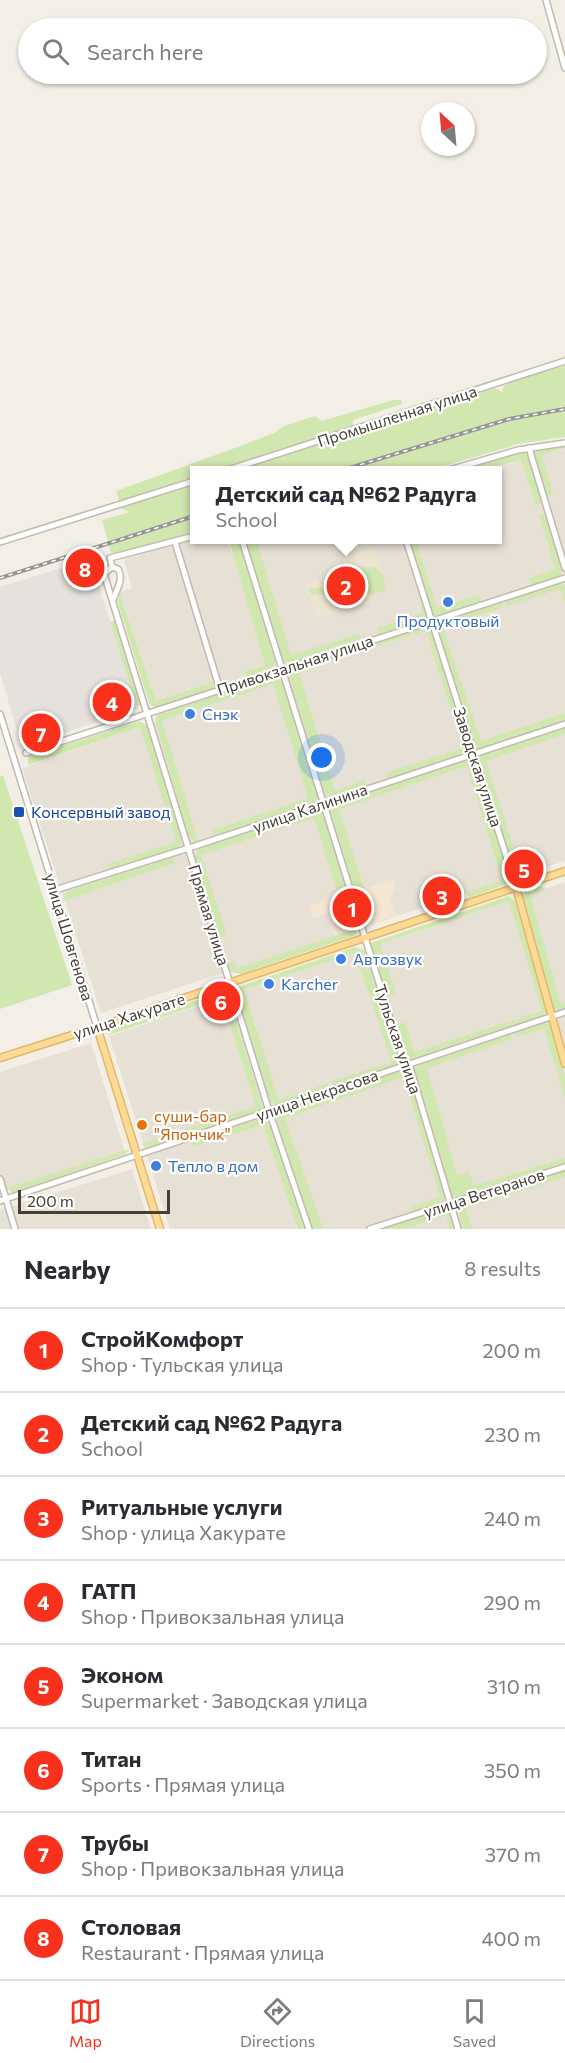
<!DOCTYPE html>
<meta charset="utf-8">
<style>
body{margin:0;font-family:Commissioner,sans-serif;background:#f2f2f3;color:#2b2b33}
.compass{position:absolute;left:421px;top:102px;width:54px;height:54px;border-radius:50%;background:#fff;box-shadow:0 2px 4px #0004;rotate:334deg}
.scale{position:absolute;left:18px;bottom:15px;width:152px;box-sizing:border-box;padding-left:6px;border:3px solid #463f36;border-top:0;font-size:16px;line-height:21px;white-space:nowrap;color:#463f36;-webkit-text-stroke:4px #fff;paint-order:stroke}
.you{position:absolute;left:322px;top:758px;width:21px;height:21px;margin:-15px;border:4px solid #fff;border-radius:50%;background:#1a73e8;box-shadow:0 0 0 9px #1a73e833}
.badge{display:grid;place-items:center;width:39px;height:39px;border-radius:50%;background:#f7311b;color:#fff;font-size:20px;font-weight:700}
.pin{position:absolute;translate:-50% -50%;border:3px solid #fff;box-shadow:0 2px 6px #0006}
.popup{position:absolute;left:190px;top:466px;width:312px;height:78px;box-sizing:border-box;display:grid;place-content:center;border-radius:0px;background:#fff;filter:drop-shadow(0 2px 4px #0005);font-size:20px;white-space:nowrap;color:#7c7c81}
.popup b{font-size:22px;color:#2b2b33}
.popup::after{content:'';position:absolute;left:50%;top:100%;margin-left:-12px;border:12px solid transparent;border-top-color:#fff}
.list{margin:0;padding:0;list-style:none}
h2{display:flex;justify-content:space-between;align-items:center;height:78px;margin:0;padding:0 24px;font-size:26px}
h2 small{font-size:20px;font-weight:400;color:#7c7c81}
.list li{display:grid;grid-template-columns:39px 1fr auto;gap:18px;align-items:center;box-sizing:border-box;height:84px;padding:0 24px;border-top:2px solid #e1e1e2}
.list b{display:block;font-size:22px;white-space:nowrap}
.list p{margin:0;font-size:20px;white-space:nowrap;color:#7c7c81}
.list em{font-size:20px;font-style:normal;color:#7c7c81}
.icon{flex:none;width:33px;height:33px;fill:none;stroke:currentColor;stroke-width:2;stroke-linecap:round;stroke-linejoin:round}
.map{position:relative;flex:none;width:565px;height:1229px;overflow:hidden}
.search{position:absolute;background:#fff;box-shadow:0 2px 4px #0004;left:18px;right:18px;top:18px;height:66px;display:flex;align-items:center;gap:15px;box-sizing:border-box;padding:0 21px;border-radius:33px;color:#7c7c81;font-size:22px}
.sheet{height:750px;background:#fff}
nav{display:flex;justify-content:space-around;align-items:center;box-sizing:border-box;height:84px;border-top:2px solid #e1e1e2;background:#fff;font-size:16px;color:#7c7c81}
nav a{display:grid;justify-items:center;gap:3px}
nav .on{color:#f7311b}
.map>svg:first-child{display:block}
.residential{fill:#e7e1d5}
.commercial{fill:#f5e5d3}
.industrial{fill:#e6e1dc}
.education{fill:#ece3d1}
.green{fill:#d1e7b0}
.lines{fill:none;stroke-linecap:round;stroke-linejoin:round}
.minor-casing{stroke:#c2b9ad;stroke-width:8}
.major-casing{stroke:#e2b766;stroke-width:9}
.minor{stroke:#fff;stroke-width:5}
.major{stroke:#fddb97;stroke-width:6}
.rail-casing{stroke:#969696;stroke-width:4}
.rail{stroke:#fff;stroke-width:1.5;stroke-dasharray:4.5;stroke-linecap:butt}
.shop-dot{fill:#3f7fe0;stroke:#fff;stroke-width:2}
.transit-dot{fill:#1a4fb4;stroke:#fff;stroke-width:2}
.food-dot{fill:#e8710a;stroke:#fff;stroke-width:2}
.labels{text-anchor:middle;stroke-width:4.5;stroke-linejoin:round;paint-order:stroke}
.street-label{font-size:16px;fill:#463f36;stroke:#fff}
.shop-label{font-size:16px;fill:#366cbe;stroke:#fff;text-anchor:start}
.transit-label{font-size:16px;fill:#164399;stroke:#fff;text-anchor:start}
.food-label{font-size:16px;fill:#c56008;stroke:#fff;text-anchor:start}
</style>
<div class="map">
<svg width="565" height="1229" viewBox="0 0 565 1229">
<rect width="100%" height="100%" fill="#f3efe7"/>
<g class="residential">
<polygon points="565,449 565,861 101,1013 22,768 162,719 120,592 132,588 124,559 194,539 228,540 231,551 267,540 497,540 497,470 489,470 551,451"/>
<polygon points="565,882 565,1229 170,1229 109,1036"/>
<polygon points="91,1043 125,1152 0,1192 0,1072"/>
<polygon points="132,1169 151,1229 0,1229 0,1210"/>
</g>
<polygon class="commercial" points="393,879 396,890 393,891 394,895 390,896 396,916 334,936 327,914 312,918 309,906"/>
<polygon class="industrial" points="90,559 138,708 22,747 0,673 0,587"/>
<polygon class="education" points="374,548 386,589 371,593 373,602 316,619 305,584 346,571 342,558"/>
<g class="green">
<polygon points="565,366 565,437 518,444 431,470 194,470 194,534 133,551 111,553 102,520 130,512 122,509 116,491 243,445 274,433 284,426 315,416 322,421 393,400 401,400 402,404 353,420 353,433 476,393 495,388 502,392 504,386 519,377"/>
<path d="M565,445v3l-23,7 11,38 -7,4 -12,-42c4,-11 21,-9 31,-10z"/>
<polygon points="520,452 524,452 529,457 543,502 536,505 521,460 484,470 476,470 475,465"/>
<polygon points="546,512 563,571 558,577 531,585 529,578 555,569 539,515"/>
<polygon points="229,540 239,540 275,661 272,668 247,677 243,672 265,665"/>
<polygon points="248,540 265,540 257,542 291,655 359,634 362,641 290,664 283,661 247,548"/>
<polygon points="408,540 416,540 437,608 480,595 482,602 434,616"/>
<path d="M350,564l6,4 21,-1v3l6,4 3,16 -18,5 -9,-14c-12,2 -12,7 -22,11 -9,4 -17,3 -26,2l-2,-6 10,1 26,-9 4,-7 -2,-8z"/>
<polygon points="559,584 565,585 565,606 560,589 507,606 506,601"/>
<polygon points="120,593 156,701 216,681 215,688 158,707 154,707 149,703 118,603"/>
<polygon points="502,602 503,607 443,628 481,741 565,713 565,722 480,750 475,748 435,625"/>
<polygon points="420,604 423,604 428,614 426,619 379,635 377,628 423,613"/>
<polygon points="116,620 142,705 137,706 110,622"/>
<polygon points="427,627 430,629 468,746 467,751 462,755 389,779 385,773 463,748 426,631 347,655 299,673 335,791 365,780 367,786 330,799 322,789 289,676 290,670"/>
<polygon points="273,677 281,681 286,694 318,796 314,803 215,836 213,830 308,798 273,684 162,720 198,841 194,842 188,835 155,719 157,715"/>
<polygon points="139,721 146,725 163,774 182,841 178,848 174,850 109,870 107,864 176,842 140,727 28,765 28,757"/>
<polygon points="565,726 565,734 486,761 515,852 509,854 479,758 483,754"/>
<polygon points="468,759 474,764 509,878 507,884 469,898 467,892 502,880 467,766 339,809 364,888 355,891 329,806"/>
<polygon points="3,775 72,985 0,1009 0,776"/>
<polygon points="321,808 347,892 338,895 314,818 272,831 269,824"/>
<polygon points="265,826 268,833 201,855 227,935 220,938 195,857 200,847"/>
<polygon points="173,857 175,863 63,901 65,894 70,890"/>
<path d="M538,887h5l1,3 -14,5 31,109 4,-1v6l-7,2 -5,-4 -31,-109c1,-8 8,-10 16,-11z"/>
<polygon points="509,896 515,902 547,1009 541,1017 414,1059 407,1058 396,1025 405,1022 415,1052 542,1011 509,901 380,944 396,994 386,997 371,947 371,943"/>
<polygon points="358,928 356,934 353,936 241,974 231,972 228,963 234,961 237,968"/>
<polygon points="355,947 364,950 400,1063 397,1066 334,1088 332,1081 392,1062 355,953 244,990 279,1100 328,1083 330,1089 277,1105 269,1099 237,992 238,987"/>
<polygon points="222,992 228,995 263,1108 261,1110 148,1148 141,1144 256,1106 225,1010 228,1009 223,997 108,1035 108,1032 112,1027"/>
<polygon points="541,1023 547,1023 551,1026 565,1078 565,1099 544,1029 515,1037 514,1032"/>
<polygon points="510,1033 512,1039 427,1068 457,1175 469,1172 474,1186 565,1158 565,1165 454,1198 448,1190 413,1066"/>
<polygon points="403,1070 407,1070 410,1075 445,1200 439,1205 413,1213 411,1207 440,1197 404,1077 285,1118 323,1229 312,1229 277,1120 277,1114"/>
<polygon points="263,1118 271,1127 305,1229 298,1229 263,1125 193,1147 191,1140"/>
<polygon points="129,1149 126,1154 13,1193 7,1188"/>
<polygon points="565,1170 565,1177 466,1208 472,1229 464,1229 458,1211 455,1212 458,1205"/>
<polygon points="445,1208 449,1211 455,1229 450,1229 446,1215 403,1229 379,1229"/>
</g>
<g class="lines">
<defs>
<g id="minor">
<polyline points="546,0 565,68"/>
<polyline points="529,448 565,568"/>
<polyline points="228,470 565,361"/>
<polyline points="449,470 518,450 565,443"/>
<polyline points="242,540 384,999 403,1060 409,1064 458,1229"/>
<polyline points="406,540 516,887"/>
<polyline points="0,542 194,481"/>
<polyline points="175,542 220,690"/>
<polyline points="112,567 105,573 105,577 269,1111 309,1229"/>
<polyline points="112,567 110,558 194,536"/>
<path d="M112,567l6,2c6,10 -1,20 -5,31"/>
<polyline points="0,714 97,1027"/>
<polyline points="26,753 565,578"/>
<polyline points="55,890 189,848 565,724"/>
<polyline points="0,1179 15,1229"/>
<polyline points="0,1201 565,1012"/>
<polyline points="370,1229 565,1167"/>
</g>
<g id="major">
<polyline points="516,887 565,1064"/>
<polyline points="97,1027 160,1229"/>
<polyline points="0,1058 97,1027 565,871"/>
</g>
</defs>
<use href="#minor" class="minor-casing"/>
<use href="#major" class="major-casing"/>
<use href="#minor" class="minor"/>
<use href="#major" class="major"/>
<defs>
<g id="rail">
<polyline points="343,470 509,419 565,409"/>
<polyline points="0,578 194,516"/>
</g>
</defs>
<use href="#rail" class="rail-casing"/>
<use href="#rail" class="rail"/>
</g>
<g class="shop-dot">
<circle cx="448" cy="602" r="6"/>
<circle cx="190" cy="714" r="6"/>
<circle cx="341" cy="959" r="6"/>
<circle cx="269" cy="984" r="6"/>
<circle cx="156" cy="1166" r="6"/>
</g>
<rect class="transit-dot" x="13" y="806" width="12" height="12" rx="3"/>
<circle class="food-dot" cx="142" cy="1125" r="6"/>
<g class="labels">
<g class="street-label">
<text transform="translate(397 416) rotate(-18)" y="6">Промышленная улица</text>
<text transform="translate(295 665) rotate(-18)" y="6">Привокзальная улица</text>
<text transform="translate(478 767) rotate(72)" y="6">Заводская улица</text>
<text transform="translate(310 808) rotate(-19)" y="6">улица Калинина</text>
<text transform="translate(209 915) rotate(73)" y="6">Прямая улица</text>
<text transform="translate(69 937) rotate(73)" y="6">улица Шовгенова</text>
<text transform="translate(129 1016) rotate(-18)" y="6">улица Хакурате</text>
<text transform="translate(398 1039) rotate(71)" y="6">Тульская улица</text>
<text transform="translate(317 1095) rotate(-19)" y="6">улица Некрасова</text>
<text transform="translate(484 1193) rotate(-18)" y="6">улица Ветеранов</text>
</g>
<g class="shop-label">
<text x="448" y="627" text-anchor="middle">Продуктовый</text>
<text x="202" y="720">Снэк</text>
<text x="353" y="965">Автозвук</text>
<text x="281" y="990">Karcher</text>
<text x="168" y="1172">Тепло в дом</text>
</g>
<g class="transit-label">
<text x="31" y="818">Консервный завод</text>
</g>
<g class="food-label">
<text x="154" y="1122">суши-бар<tspan x="154" dy="18">"Япончик"</tspan></text>
</g>
</g>
</svg>
<svg class="compass" viewBox="-18 -18 36 36"><path d="M0-13l5 13h-10z" fill="#e53935"/><path d="M0 13l5-13h-10z" fill="#7c7c81"/></svg>
<div class="scale">200 m</div>
<div class="you"></div>
<div class="pin badge" style="left:352px;top:908px">1</div>
<div class="pin badge" style="left:346px;top:586px">2</div>
<div class="popup"><b>Детский сад №62 Радуга</b>School</div>
<div class="pin badge" style="left:442px;top:896px">3</div>
<div class="pin badge" style="left:112px;top:702px">4</div>
<div class="pin badge" style="left:524px;top:869px">5</div>
<div class="pin badge" style="left:221px;top:1001px">6</div>
<div class="pin badge" style="left:41px;top:733px">7</div>
<div class="pin badge" style="left:85px;top:568px">8</div>
<div class="search"><svg class="icon" aria-label="search" viewBox="0 0 24 24"><circle cx="10" cy="10" r="6"/><path d="M15 15l6 6"/></svg>Search here</div>
</div>
<section class="sheet">
<h2>Nearby<small>8 results</small></h2>
<ul class="list">
<li><span class="badge">1</span><div><b>СтройКомфорт</b><p>Shop · Тульская улица</p></div><em>200 m</em></li>
<li><span class="badge">2</span><div><b>Детский сад №62 Радуга</b><p>School</p></div><em>230 m</em></li>
<li><span class="badge">3</span><div><b>Ритуальные услуги</b><p>Shop · улица Хакурате</p></div><em>240 m</em></li>
<li><span class="badge">4</span><div><b>ГАТП</b><p>Shop · Привокзальная улица</p></div><em>290 m</em></li>
<li><span class="badge">5</span><div><b>Эконом</b><p>Supermarket · Заводская улица</p></div><em>310 m</em></li>
<li><span class="badge">6</span><div><b>Титан</b><p>Sports · Прямая улица</p></div><em>350 m</em></li>
<li><span class="badge">7</span><div><b>Трубы</b><p>Shop · Привокзальная улица</p></div><em>370 m</em></li>
<li><span class="badge">8</span><div><b>Столовая</b><p>Restaurant · Прямая улица</p></div><em>400 m</em></li>
</ul>
</section>
<nav>
<a class="on"><svg class="icon" aria-label="map" viewBox="0 0 24 24"><path d="M3 6l6-2 6 2 6-2v14l-6 2-6-2-6 2zM9 4v14M15 6v14"/></svg>Map</a>
<a><svg class="icon" aria-label="directions" viewBox="0 0 24 24"><path d="M12 3l9 9-9 9-9-9zM9 14v-3h6M13 9l2 2-2 2"/></svg>Directions</a>
<a><svg class="icon" aria-label="saved" viewBox="0 0 24 24"><path d="M7 4h10v16l-5-4-5 4z"/></svg>Saved</a>
</nav>
